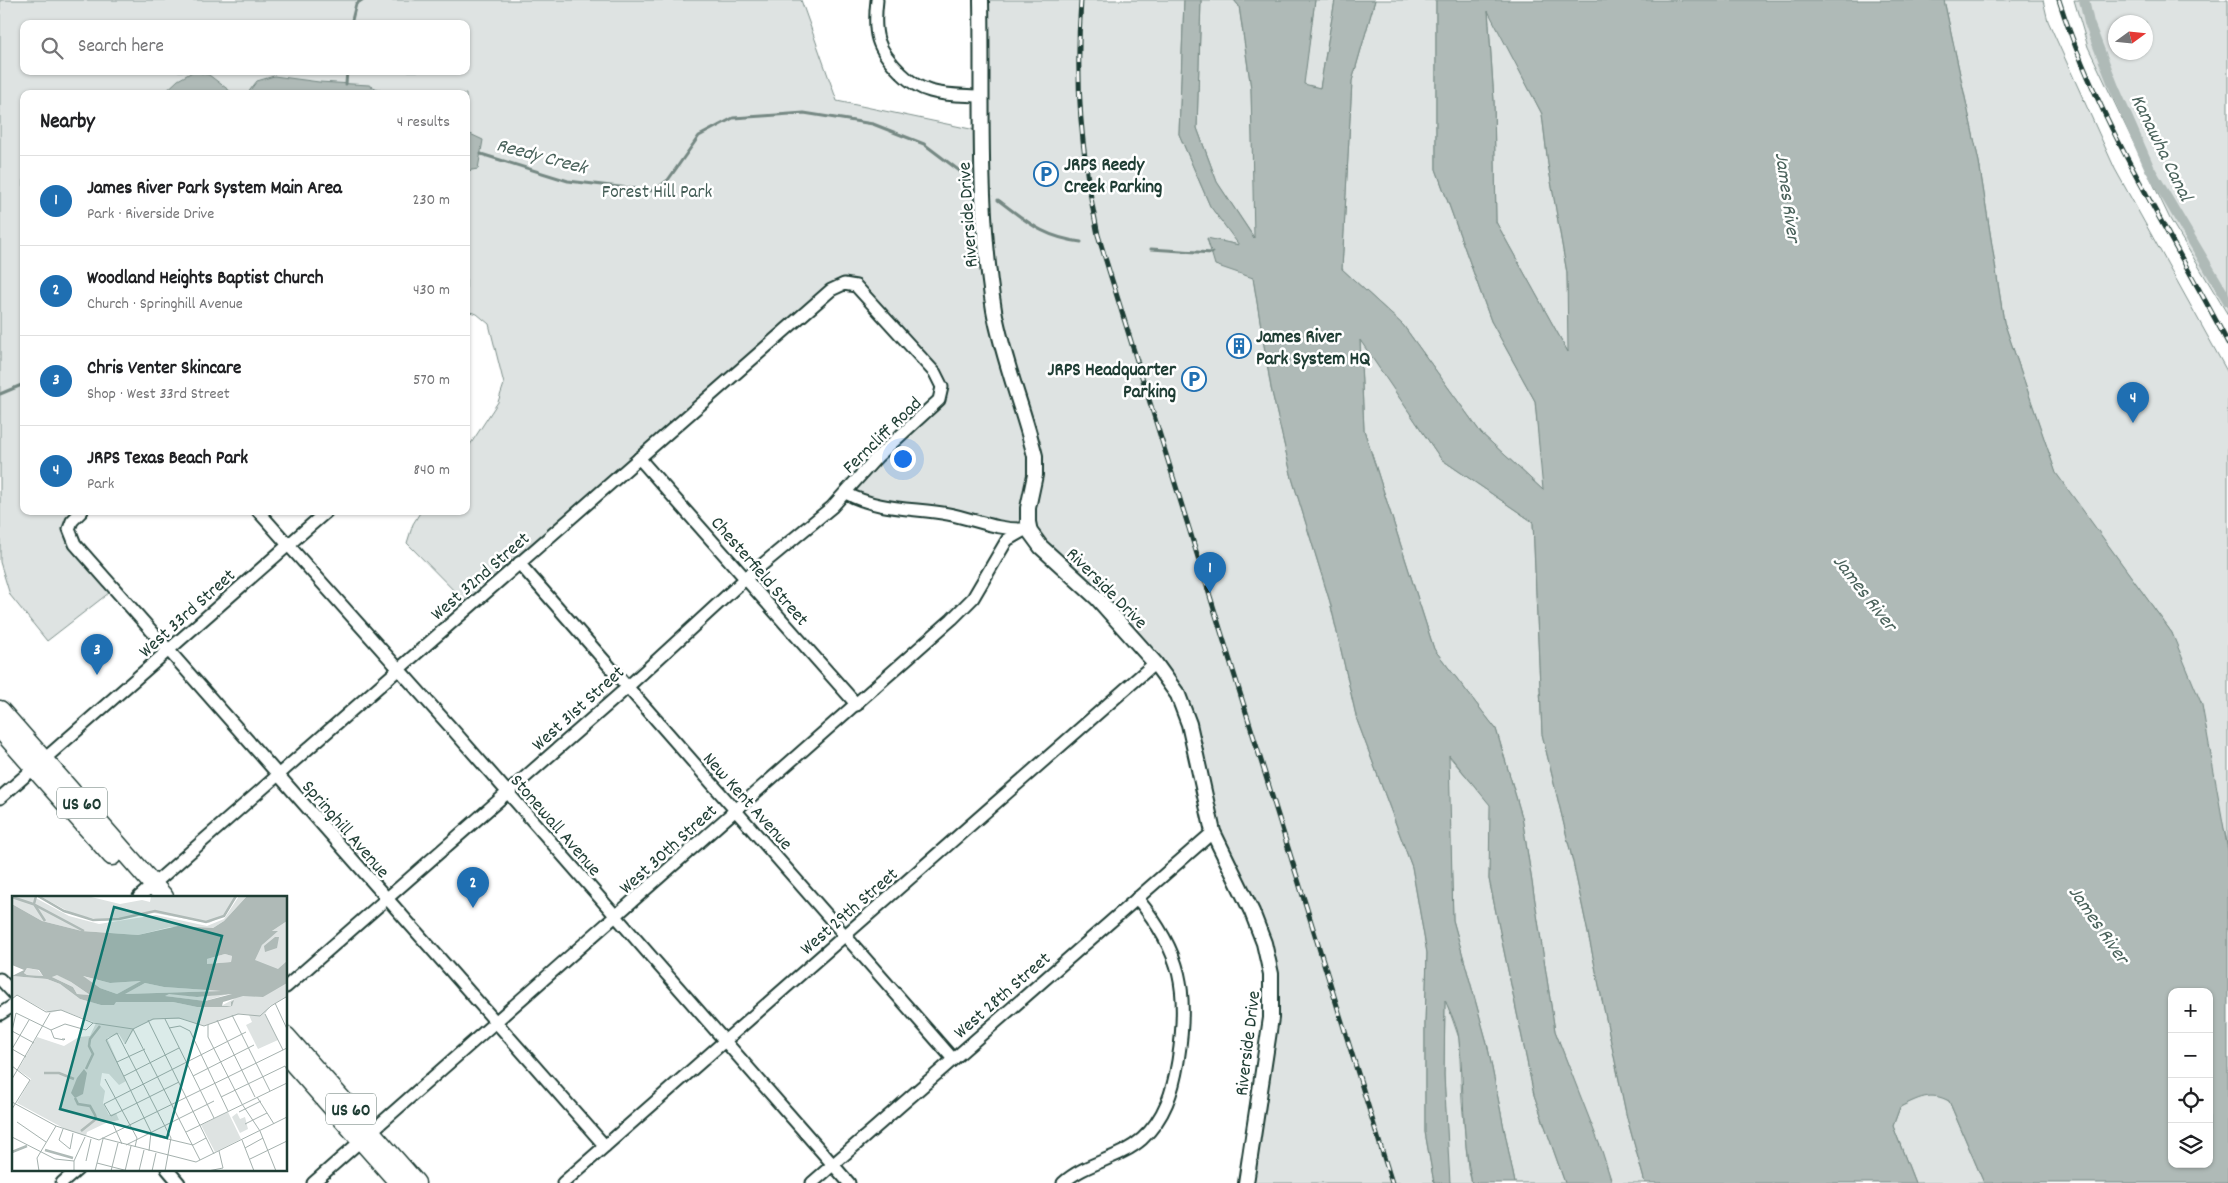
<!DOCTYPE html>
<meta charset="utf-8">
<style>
body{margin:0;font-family:Dekko,sans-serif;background:#f2f2f2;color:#202124}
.controls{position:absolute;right:15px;bottom:15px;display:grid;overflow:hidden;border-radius:10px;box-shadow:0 1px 4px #0004}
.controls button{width:45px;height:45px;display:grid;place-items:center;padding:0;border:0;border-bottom:1px solid #e0e0e0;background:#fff;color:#202124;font:25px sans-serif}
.compass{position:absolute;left:2108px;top:15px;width:45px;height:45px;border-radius:50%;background:#fff;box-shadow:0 1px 4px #0004;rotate:75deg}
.you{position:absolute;left:902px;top:458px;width:18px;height:18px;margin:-12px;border:4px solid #fff;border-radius:50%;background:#1a73e8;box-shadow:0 0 0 8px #1a73e833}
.badge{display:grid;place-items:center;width:32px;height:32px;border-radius:50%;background:#1f6fb2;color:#fff;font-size:16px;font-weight:700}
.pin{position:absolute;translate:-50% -41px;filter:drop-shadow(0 1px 2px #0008)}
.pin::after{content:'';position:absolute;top:26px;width:18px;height:15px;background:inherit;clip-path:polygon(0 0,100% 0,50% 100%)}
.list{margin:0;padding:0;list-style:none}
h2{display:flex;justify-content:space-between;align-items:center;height:65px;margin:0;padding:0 20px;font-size:21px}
h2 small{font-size:16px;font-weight:400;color:#757577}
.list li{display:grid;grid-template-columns:32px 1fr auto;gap:15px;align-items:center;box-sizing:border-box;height:90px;padding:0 20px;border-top:1px solid #e0e0e0}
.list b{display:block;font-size:19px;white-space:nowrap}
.list p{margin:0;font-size:16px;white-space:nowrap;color:#757577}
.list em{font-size:16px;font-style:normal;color:#757577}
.icon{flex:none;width:28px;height:28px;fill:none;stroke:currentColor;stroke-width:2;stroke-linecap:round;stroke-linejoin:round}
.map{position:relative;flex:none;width:2228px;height:1183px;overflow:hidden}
.search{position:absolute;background:#fff;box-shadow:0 1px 4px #0004;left:20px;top:20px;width:450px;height:55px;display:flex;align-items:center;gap:12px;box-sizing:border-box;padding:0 18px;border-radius:10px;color:#757577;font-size:19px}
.panel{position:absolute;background:#fff;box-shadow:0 1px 4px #0004;left:20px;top:90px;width:450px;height:425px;border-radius:10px}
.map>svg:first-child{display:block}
.green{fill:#dee3e2;stroke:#7e908b;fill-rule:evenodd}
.water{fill:#afbab7;stroke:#758883;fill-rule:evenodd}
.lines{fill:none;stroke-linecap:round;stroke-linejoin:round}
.stream{stroke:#758883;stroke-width:3}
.canal{stroke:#afbab7;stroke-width:10}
.minor-casing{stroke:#1f3d34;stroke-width:15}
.tertiary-casing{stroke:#1f3d34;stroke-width:18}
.primary-casing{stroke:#1f3d34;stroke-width:21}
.minor{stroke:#fff;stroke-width:11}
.tertiary{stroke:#fff;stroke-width:14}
.primary{stroke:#fff;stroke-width:18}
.rail-casing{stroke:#1f3d34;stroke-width:5}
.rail{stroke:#fff;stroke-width:3;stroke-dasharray:9;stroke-linecap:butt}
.labels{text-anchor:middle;stroke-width:5;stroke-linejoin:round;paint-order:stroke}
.shield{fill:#fff;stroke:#627771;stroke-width:1}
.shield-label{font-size:18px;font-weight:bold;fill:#1f3d34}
.poi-label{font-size:19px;font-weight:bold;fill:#1f3d34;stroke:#fff;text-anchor:start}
.park-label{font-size:19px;fill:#455e57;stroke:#fff}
.street-label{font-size:19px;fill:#1f3d34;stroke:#fff}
.water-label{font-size:20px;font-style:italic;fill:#4a625b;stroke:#fff}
.inset-river{fill:none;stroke:#afbab7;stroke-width:2.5}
.inset-road{fill:none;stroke:#a5b1ae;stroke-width:1}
.view{fill:#0f766e;fill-opacity:0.15;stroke:#0f766e;stroke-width:2.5}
.inset-edge{fill:none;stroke:#1f3d34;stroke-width:2.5}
</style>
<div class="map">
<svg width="2228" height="1183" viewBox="0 0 2228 1183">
<rect width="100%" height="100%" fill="#fff"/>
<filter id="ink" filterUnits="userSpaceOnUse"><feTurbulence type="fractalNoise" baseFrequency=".02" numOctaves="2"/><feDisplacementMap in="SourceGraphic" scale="10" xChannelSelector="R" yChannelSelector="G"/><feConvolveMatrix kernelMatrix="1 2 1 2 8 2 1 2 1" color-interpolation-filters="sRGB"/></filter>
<g filter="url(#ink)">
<g class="green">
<path d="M0,0h801l36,101 143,30 1,-131h203l-5,134 31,72 30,39 -33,-6 5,14 41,24 18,111 21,90 38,124 27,118 55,147 15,86 -2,72v107l9,51h-188l25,-209 -48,-118 -45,-161 -145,-157 -187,-45 91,-90 5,-16 -85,-99 -13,-4 -375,322 -62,-63 6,-19 8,-13h45v-60l32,-49 6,-18 -15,-60 -12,-10 -11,-3v-217h-442v417h59l-13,18 44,60 -67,52 -37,-46 -10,-33zM24,24h442v47h-442z"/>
<polygon points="1201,0 1234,0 1239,6 1251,88 1255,239 1217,182 1197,128"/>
<polygon points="1315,0 1335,0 1320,88 1303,85"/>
<polygon points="1375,0 1436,0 1436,169 1491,321 1535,401 1544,491 1481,433 1403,325 1342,269 1352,81"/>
<polygon points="1944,0 2043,0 2048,21 2115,169 2228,373 2228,851 2226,837 2172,633 2056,474 2004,322 1979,162"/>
<path d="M2074,0h154v315l-58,-96 -82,-172zM2116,22h30v30h-30z"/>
<polygon points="1488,9 1542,114 1548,164 1567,273 1569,354 1496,222 1494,101"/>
<polygon points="1360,339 1441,459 1533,522 1542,734 1573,862 1627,1118 1645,1183 1612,1183 1601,1151 1555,1031 1522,817 1496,729 1434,649 1364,430"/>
<polygon points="1448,755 1491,805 1489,879 1534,1095 1565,1183 1515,1183 1487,1043 1453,920"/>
<polygon points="1445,998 1459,1038 1462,1102 1468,1168 1472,1183 1450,1183 1449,1178 1444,1075"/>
<polygon points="1936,1094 1949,1101 1984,1183 1915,1183 1893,1126 1900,1107 1917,1098"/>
</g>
<g class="water">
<path d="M1184,0h17l-4,128 20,54 37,56 -3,-150 -12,-82 -5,-6h81l-11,84 16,4 15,-88h40l-23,81 -10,188 61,56 78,108 62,57 -8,-89 -44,-80 -55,-152v-169h508l35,162 25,160 52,151 116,160 30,72 26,146v332h-244l-35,-82c-19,-10 -30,-3 -49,6l-7,19 22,57h-270l-18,-65 -54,-256 -31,-128 -9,-212 -92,-63 -81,-119 4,90 70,219 62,80 26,88 33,214 47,120 10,32h-47l-31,-88 -45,-216 1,-74 -41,-50 4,165 34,123 28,140h-43c-11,-47 -7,-96 -13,-143 -1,-13 -9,-28 -14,-40l-1,75 6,108h-16l-9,-51v-107l2,-72 -15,-86 -55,-147 -27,-118 -38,-124 -21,-90 -18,-110 -38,-13 -8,-27 32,7 -29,-39 -31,-72zM1488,11l54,103 6,50 19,109 1,79 -72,-130 -2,-121zM2172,992h37v172h-37z"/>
<polygon points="194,71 209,75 234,94 163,94 178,80"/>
<polygon points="274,76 319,82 369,85 388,94 247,94 257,81"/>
<polygon points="466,132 483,140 478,169 466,171"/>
</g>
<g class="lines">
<g class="stream">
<polyline points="351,24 356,4 362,0"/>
<polyline points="346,84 347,71"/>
<polyline points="481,154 568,181 654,191 668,180 699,136 733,118 804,113 873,124 924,144 969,178"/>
<path d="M998,200c30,22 44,37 83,42"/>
<polyline points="1151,249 1212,253"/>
<polyline points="0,394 24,384"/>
</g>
<polyline class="canal" points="2084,0 2089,23 2114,87 2150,169 2228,301"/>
<defs>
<g id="minor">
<path d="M877,0c-4,34 -1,48 24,73 8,8 18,15 29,18 16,5 34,4 50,5"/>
<polyline points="639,458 857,705"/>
<path d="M846,493c30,17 68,15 102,21 26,5 49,16 76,15"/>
<polyline points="82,511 72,521 69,529 75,544 605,1146"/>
<polyline points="258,511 454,731 849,1183"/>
<polyline points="519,563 953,1059"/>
<polyline points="0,798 327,511"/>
<polyline points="139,897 831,290 844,284 856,286 935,373 942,387 939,400 877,457 832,507 746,578 621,693 286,987"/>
<polyline points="0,979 14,994"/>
<polyline points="0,1014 14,1005"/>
<polyline points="167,1169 179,1183"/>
<polyline points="62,1183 78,1169"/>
<polyline points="313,1183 952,619 973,598 1007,540 1028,528"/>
<polyline points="563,1183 1155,663"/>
<polyline points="812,1183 1213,832"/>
<path d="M1063,1183c23,-21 55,-23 79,-44 23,-21 31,-48 36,-78 11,-70 4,-108 -41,-163"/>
</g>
<path id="tertiary" d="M981,0c2,105 -4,205 13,310 9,50 29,97 41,146v19l-7,33v14l2,10 11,15 56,51 58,65 23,32 11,29 24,108 39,80 12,31 7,31v44l-25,165"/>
<g id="primary">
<polyline points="0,710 164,897"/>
<polyline points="0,729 112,856"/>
<polyline points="286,1036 416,1183"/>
<polyline points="286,1055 399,1183"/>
</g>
</defs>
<use href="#minor" class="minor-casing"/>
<use href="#tertiary" class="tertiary-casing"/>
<use href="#primary" class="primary-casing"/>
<use href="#minor" class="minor"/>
<use href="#tertiary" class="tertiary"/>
<use href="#primary" class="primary"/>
<defs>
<g id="rail">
<path d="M1081,0c-6,84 0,153 17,235l294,948"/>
<path d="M2059,0c39,123 110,230 169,343"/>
</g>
</defs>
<use href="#rail" class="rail-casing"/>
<use href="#rail" class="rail"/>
</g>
</g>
<defs>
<symbol id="parking-ring" viewBox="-11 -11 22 22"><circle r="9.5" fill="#fff" stroke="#1f6fb2" stroke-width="1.5"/><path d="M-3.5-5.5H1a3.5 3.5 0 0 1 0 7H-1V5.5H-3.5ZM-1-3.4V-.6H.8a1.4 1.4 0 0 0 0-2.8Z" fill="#1f6fb2"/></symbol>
<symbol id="building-ring" viewBox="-11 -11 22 22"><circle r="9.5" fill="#fff" stroke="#1f6fb2" stroke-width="1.5"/><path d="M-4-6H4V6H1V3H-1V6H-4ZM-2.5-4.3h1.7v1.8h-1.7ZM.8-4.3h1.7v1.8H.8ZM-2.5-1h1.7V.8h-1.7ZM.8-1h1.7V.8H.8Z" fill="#1f6fb2"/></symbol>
</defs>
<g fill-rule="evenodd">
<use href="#parking-ring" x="1032" y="160" width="28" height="28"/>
<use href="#building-ring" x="1225" y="332" width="28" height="28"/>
<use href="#parking-ring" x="1180" y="365" width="28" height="28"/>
</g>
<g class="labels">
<g class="shield">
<rect x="57" y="787.5" width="50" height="31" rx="4"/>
<rect x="326" y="1093.5" width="50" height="31" rx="4"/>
</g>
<g class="shield-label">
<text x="82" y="809">US 60</text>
<text x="351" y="1115">US 60</text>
</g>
<g class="poi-label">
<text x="1064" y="170">JRPS Reedy<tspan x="1064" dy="22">Creek Parking</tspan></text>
<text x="1256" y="342">James River<tspan x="1256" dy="22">Park System HQ</tspan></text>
<text x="1176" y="375" text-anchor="end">JRPS Headquarter<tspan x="1176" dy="22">Parking</tspan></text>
</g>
<g class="park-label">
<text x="657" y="197">Forest Hill Park</text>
</g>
<g class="street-label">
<text transform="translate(966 215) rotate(-94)" y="7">Riverside Drive</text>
<text transform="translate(881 434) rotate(-44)" y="7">Ferncliff Road</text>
<text transform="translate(761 570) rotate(49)" y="7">Chesterfield Street</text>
<text transform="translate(479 575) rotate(-41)" y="7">West 32nd Street</text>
<text transform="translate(1108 587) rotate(45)" y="7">Riverside Drive</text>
<text transform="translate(186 612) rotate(-42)" y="7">West 33rd Street</text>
<text transform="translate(577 707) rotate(-42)" y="7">West 31st Street</text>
<text transform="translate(749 800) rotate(48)" y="7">New Kent Avenue</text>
<text transform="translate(557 824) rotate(49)" y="7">Stonewall Avenue</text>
<text transform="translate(347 828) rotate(49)" y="7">Springhill Avenue</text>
<text transform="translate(667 848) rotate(-42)" y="7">West 30th Street</text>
<text transform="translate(848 910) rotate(-41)" y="7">West 29th Street</text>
<text transform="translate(1001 994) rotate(-41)" y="7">West 28th Street</text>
<text transform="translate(1246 1043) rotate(-83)" y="7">Riverside Drive</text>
</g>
<g class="water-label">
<text transform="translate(2163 147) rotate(64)" y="7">Kanawha Canal</text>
<text transform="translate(542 155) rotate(15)" y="7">Reedy Creek</text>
<text transform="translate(1789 197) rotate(82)" y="7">James River</text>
<text transform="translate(1866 592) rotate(52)" y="7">James River</text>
<text transform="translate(2100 924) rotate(55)" y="7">James River</text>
</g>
</g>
<g transform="translate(12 896)">
<rect width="275" height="275" fill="#fff"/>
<path d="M0,0h20l37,20 30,8 57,-9 51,11 17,-7 15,-23h8l-23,25 -11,7 -43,-1 -32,8 -56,-4 -40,-10 -30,-17zM28,0h47l33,8 22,-4 8,2 1,-6h85l-11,19 -16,8 -55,-10 -49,8 -32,-7zM275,25v76l-17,9 -5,8 13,26 -20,9 -12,-24 6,-3 -3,-7 -9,-1 -36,12 -21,-7h-28l-20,9 -10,16 -6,-10 -12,4 19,43 -7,4 -10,-11 -7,-1 -2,12 5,6 -2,12 6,12 7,-2 3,7 -13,3 -19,9 -1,4 -19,-6 -50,-27 14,-24 -13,-9 19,-33 27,9 15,-9 11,-1 6,-13 -35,-13 -11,3 -33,-18 -5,4v-23l35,3 13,5 20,15 21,6 15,-3h57l24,5h27l5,-1h-8l13,-7 24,-48 14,-20zM213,58l7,2 -1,6 -24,2v-5zM15,72l11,2 5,6 -16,-1 -3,-2zM44,78l15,8 19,13 -13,-1 -4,-7 -21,-10zM70,80l28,7 32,-2 -25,13 -17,-6zM133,87l19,4 58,4 -98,3zM157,97l28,4 35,-4 -27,8 -41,-5zM216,216l13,27 -26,13 -14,-27zM225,217l3,6 5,-2 3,12 -8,4 -8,-16z" fill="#dee3e2"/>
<path d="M235,0h40v25l-15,10h6l-16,14 -7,15 23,9 9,-8v22l-24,14 -20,-1 -20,6 -1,4h9v-4l3,-2 -2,6 -5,1h-30l-24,-5h-57l-2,3h-13l-21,-6 -20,-15 -13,-5 -35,-3 12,-6 -12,-5v-61l30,17 40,10 56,4 40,-9 35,2 11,-7zM213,58l7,2 -1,6 -24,2v-5zM15,72l12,2 4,6 -16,-1 -3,-2zM45,79l14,7 19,13 -13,-1 -4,-7 -21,-10zM71,80l27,7 31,-2 -24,13 -17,-6zM133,87l19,4 57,4 -96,3zM157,98l28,3 35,-3 -27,7 -40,-5zM263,41h4l-2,11 -12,4 -1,-6zM72,173l3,4 -4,21 -8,4 -4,-5 6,-15z" fill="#afbab7" fill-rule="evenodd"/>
<path class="inset-river" d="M24,0l-2,8 11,17M26,0l26,15 29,9 26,-1 36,-8 51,11 18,-6 12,-20M0,1l21,7 51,27M74,173l7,-15 -4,-8 1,-7 10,-13M32,177h15l15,6M63,202l3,6 12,2 5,9 1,4 -15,12M33,254l28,8M0,256l15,-6"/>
<path class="inset-road" d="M0,103l5,-4 29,17 15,-2 32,13 40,6 20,-10 26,-1 25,8 34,-12 22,2 11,-10 15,-9 1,2M263,107l12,26M253,118l18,36M220,119l38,76M153,123l49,99M136,124l66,134M205,124l38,77M196,129v12l34,67 18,27 16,40M157,132l11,-2 10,5 38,80M121,133l67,131M39,134l3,8 10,2 1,-1h-3M22,147l-22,-12 4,-18 35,17 14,-6 21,6 7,-7M113,148l8,-15M0,153l17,-29M0,153l14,8M105,166l28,-13M0,170l18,14 -18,29M112,180l55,-28M181,180l61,-31M0,183l38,-66M93,183l32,59 -2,9M167,186l-68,34 -7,-12 142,-72M209,201l64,-31 2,4M245,201l17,27M0,206l44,24 43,14 188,-92M227,216l22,-11M5,226l29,20M101,228l9,20M233,228l22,-11M51,233l-4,11 11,9 3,-16M174,236l101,-49M139,239l42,10 13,-7M0,241l43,22 19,2M90,242l94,24 91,-45M230,244l12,31M114,249l88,-44M233,252l18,-10M137,255l2,-19 -45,-92 11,-7 54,105 -6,33M238,263l37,-18M74,265l5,-22M85,267l31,8M27,275l-2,-13 19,-32M62,275v-10l11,-24M83,275l8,-32M99,275l7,-28M113,275l6,-25M127,275l5,-21M140,275l4,-18M196,275l15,-3 -4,-17"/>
<path class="view" d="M102,11l108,29 -55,202 -107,-29z"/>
<rect width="275" height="275" class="inset-edge"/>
</g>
</svg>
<div class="controls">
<button>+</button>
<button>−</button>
<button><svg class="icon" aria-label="locate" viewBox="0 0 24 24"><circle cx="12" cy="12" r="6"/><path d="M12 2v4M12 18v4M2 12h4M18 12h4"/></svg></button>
<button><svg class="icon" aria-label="layers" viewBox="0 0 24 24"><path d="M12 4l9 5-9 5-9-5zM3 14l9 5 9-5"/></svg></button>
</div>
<svg class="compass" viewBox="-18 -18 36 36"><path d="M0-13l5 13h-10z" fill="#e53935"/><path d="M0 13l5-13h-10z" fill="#757577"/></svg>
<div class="you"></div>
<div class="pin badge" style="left:1210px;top:593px">1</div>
<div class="pin badge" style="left:473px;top:908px">2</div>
<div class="pin badge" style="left:97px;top:675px">3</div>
<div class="pin badge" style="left:2133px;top:423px">4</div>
<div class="search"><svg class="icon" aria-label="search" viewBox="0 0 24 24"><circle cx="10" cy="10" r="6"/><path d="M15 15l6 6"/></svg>Search here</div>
<section class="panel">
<h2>Nearby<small>4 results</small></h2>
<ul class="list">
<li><span class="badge">1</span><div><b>James River Park System Main Area</b><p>Park · Riverside Drive</p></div><em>230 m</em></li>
<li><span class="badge">2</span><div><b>Woodland Heights Baptist Church</b><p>Church · Springhill Avenue</p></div><em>430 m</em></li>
<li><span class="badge">3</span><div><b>Chris Venter Skincare</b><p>Shop · West 33rd Street</p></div><em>570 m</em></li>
<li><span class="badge">4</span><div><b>JRPS Texas Beach Park</b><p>Park</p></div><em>840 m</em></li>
</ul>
</section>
</div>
